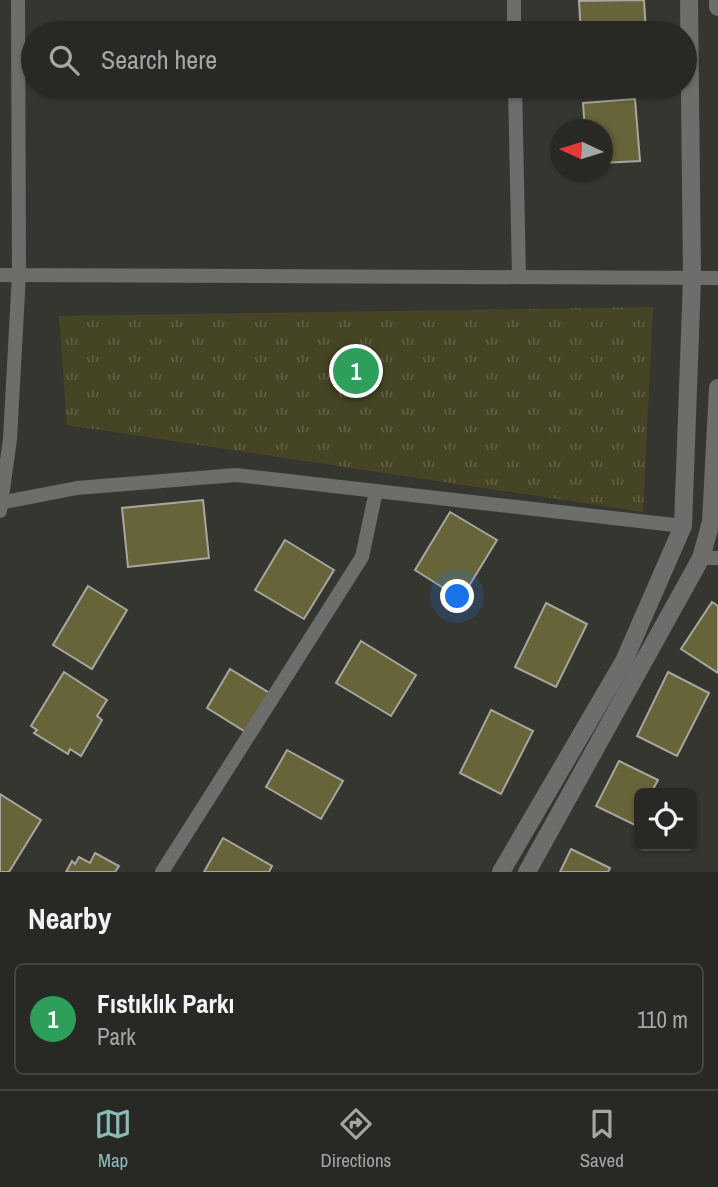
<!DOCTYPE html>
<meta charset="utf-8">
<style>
body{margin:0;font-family:"Archivo Narrow",sans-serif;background:#30302c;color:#f1f3f6}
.controls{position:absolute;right:21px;bottom:21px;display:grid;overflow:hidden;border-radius:10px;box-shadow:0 2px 5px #0004}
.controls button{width:63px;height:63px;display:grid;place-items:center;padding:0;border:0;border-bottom:2px solid #444441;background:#282824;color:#f1f3f6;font:35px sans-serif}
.compass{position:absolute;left:550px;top:119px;width:63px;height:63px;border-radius:50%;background:#282824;box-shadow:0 2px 5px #0004;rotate:274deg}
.you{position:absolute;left:458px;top:597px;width:24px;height:24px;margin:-18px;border:5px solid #fff;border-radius:50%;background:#1a73e8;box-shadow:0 0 0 10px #1a73e833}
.badge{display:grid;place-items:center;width:46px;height:46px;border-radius:50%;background:#8bbbb9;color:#fff;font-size:23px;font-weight:700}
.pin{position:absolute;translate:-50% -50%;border:4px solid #fff;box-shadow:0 2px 7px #0006}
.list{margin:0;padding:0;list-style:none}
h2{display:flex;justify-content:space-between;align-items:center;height:91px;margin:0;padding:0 28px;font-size:30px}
h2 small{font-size:23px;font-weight:400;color:#a5a6a6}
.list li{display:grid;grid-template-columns:46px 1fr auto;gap:21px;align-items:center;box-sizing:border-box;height:112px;margin:0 14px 14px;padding:0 14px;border:2px solid #444441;border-radius:10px}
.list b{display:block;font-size:26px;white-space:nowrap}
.list p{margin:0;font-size:23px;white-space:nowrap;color:#a5a6a6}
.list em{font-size:23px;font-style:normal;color:#a5a6a6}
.icon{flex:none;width:38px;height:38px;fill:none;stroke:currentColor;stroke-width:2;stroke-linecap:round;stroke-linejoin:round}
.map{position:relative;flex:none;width:718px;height:872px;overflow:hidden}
.search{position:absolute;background:#282824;box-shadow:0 2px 5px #0004;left:21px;right:21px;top:21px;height:77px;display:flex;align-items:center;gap:18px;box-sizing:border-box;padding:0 24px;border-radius:38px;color:#a5a6a6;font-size:26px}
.sheet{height:217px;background:#282824}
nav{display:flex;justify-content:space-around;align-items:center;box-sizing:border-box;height:98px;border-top:2px solid #444441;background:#282824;font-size:19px;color:#a5a6a6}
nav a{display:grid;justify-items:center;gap:4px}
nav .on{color:#8bbbb9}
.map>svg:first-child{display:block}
.park{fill:url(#park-tufts)}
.building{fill:#67643a;stroke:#a7a6a0;stroke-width:2}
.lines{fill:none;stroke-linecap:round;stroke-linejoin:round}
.minor{stroke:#6d6d6b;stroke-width:14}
.tertiary{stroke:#6d6d6b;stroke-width:18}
</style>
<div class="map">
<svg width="718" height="872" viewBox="0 0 718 872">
<defs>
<pattern id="park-tufts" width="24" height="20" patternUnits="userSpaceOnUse" patternTransform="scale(1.75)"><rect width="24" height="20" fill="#454425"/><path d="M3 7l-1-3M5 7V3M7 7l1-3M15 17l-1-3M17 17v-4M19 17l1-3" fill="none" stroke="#605f44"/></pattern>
</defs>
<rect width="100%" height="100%" fill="#363630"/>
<polygon class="park" points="653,307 643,512 67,425 59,316"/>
<g class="building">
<polygon points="644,0 646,33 581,33 579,1"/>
<polygon points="635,99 640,161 602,163 602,130 585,130 583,103"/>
<polygon points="203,500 209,558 128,567 122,508"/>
<polygon points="450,512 497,540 461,599 415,570"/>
<polygon points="285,540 334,570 304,619 255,590"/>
<polygon points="88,586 127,610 92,669 53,645"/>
<polygon points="712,602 718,606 718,673 681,649"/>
<polygon points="546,603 587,624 556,687 515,667"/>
<polygon points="361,641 416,675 391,716 336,683"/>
<polygon points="230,669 273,695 249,734 207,708"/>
<polygon points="64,672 107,700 97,716 102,720 81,756 70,749 68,754 34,733 37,730 31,726"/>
<polygon points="668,672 709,693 677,756 637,736"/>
<polygon points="491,710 533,731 501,794 460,773"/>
<polygon points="287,750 343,781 321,819 266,787"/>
<polygon points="619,761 658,780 651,793 639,793 639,817 635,825 596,806"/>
<polygon points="0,794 41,820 9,872 0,872"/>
<polygon points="223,838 272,866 269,872 204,872"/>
<polygon points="571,849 610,868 608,872 560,872"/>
<polygon points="95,853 119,866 115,872 66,872 72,861 75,864 79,857 90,863"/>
</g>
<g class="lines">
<g class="minor">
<polyline points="514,0 514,33"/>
<polyline points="515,86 519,277"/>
<polyline points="0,275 718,278"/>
<polyline points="0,503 77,488 236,475 683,526"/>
<polyline points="0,511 10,439 19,274 18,0"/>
<polyline points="701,558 718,558"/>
<polyline points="162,872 362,557 376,491"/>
</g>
<g class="tertiary">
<polyline points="718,0 718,7"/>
<polyline points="501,872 624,661 683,526 692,279 689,0"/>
<polyline points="527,872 701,558 711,522 718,388"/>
</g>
</g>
</svg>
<div class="controls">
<button><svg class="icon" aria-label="locate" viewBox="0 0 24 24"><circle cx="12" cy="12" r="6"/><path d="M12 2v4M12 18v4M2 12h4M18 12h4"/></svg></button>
</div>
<svg class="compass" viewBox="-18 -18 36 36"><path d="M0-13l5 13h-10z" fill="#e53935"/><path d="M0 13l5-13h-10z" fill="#a5a6a6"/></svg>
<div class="you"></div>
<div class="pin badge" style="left:356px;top:371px;background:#2e9e5b">1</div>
<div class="search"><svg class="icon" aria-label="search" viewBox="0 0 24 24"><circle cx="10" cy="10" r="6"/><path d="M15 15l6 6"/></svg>Search here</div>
</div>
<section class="sheet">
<h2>Nearby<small></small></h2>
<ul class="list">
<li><span class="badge" style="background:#2e9e5b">1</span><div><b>Fıstıklık Parkı</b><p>Park</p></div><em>110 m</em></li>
</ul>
</section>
<nav>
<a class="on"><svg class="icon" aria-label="map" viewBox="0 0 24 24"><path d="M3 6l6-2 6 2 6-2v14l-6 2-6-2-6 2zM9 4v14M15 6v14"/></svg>Map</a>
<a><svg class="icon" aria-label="directions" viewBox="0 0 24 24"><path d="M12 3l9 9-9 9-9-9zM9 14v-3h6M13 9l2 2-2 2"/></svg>Directions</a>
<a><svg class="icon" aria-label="saved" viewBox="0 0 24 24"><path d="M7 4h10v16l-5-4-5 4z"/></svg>Saved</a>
</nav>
